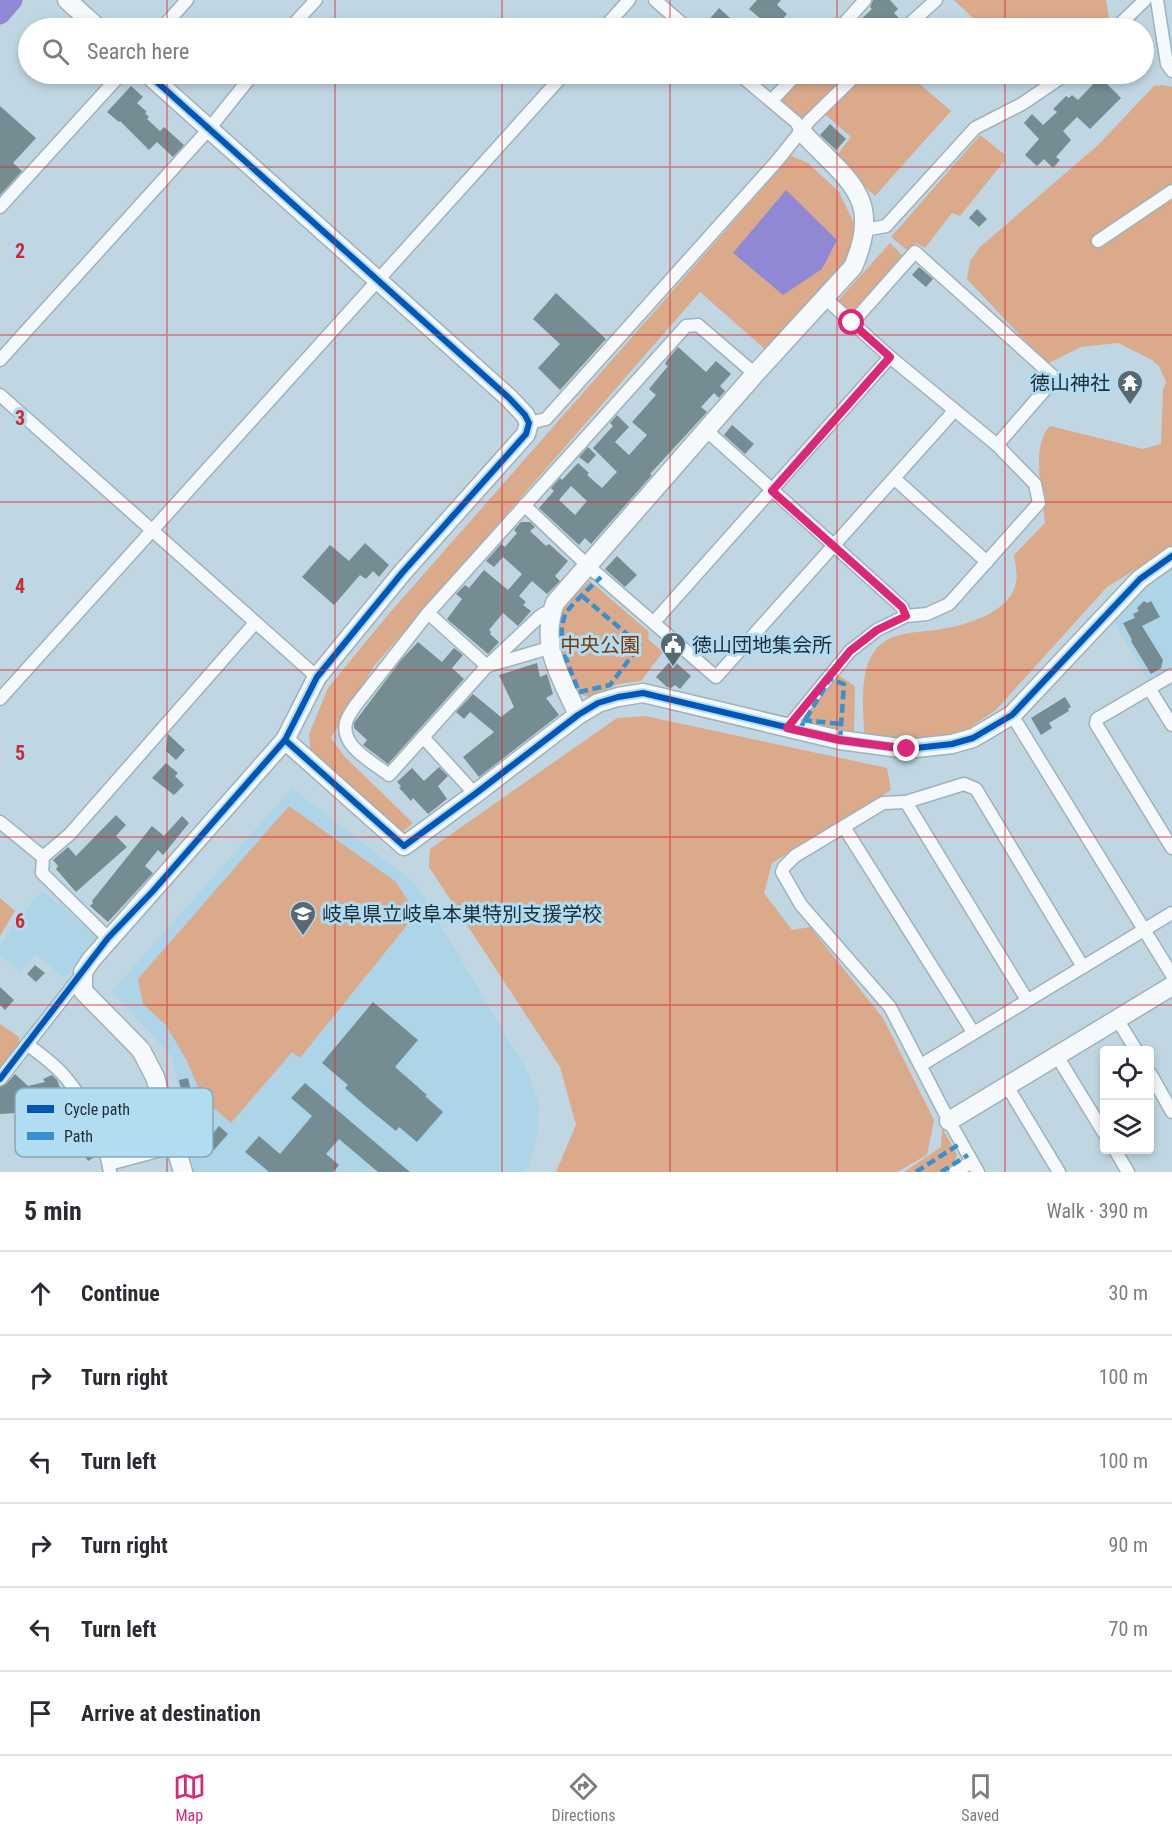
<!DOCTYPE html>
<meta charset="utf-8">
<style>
body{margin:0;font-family:"Roboto Condensed","Noto Sans JP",sans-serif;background:#f7f7f7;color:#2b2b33}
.controls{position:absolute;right:18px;bottom:18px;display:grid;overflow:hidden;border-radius:6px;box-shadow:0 3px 9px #0003}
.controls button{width:54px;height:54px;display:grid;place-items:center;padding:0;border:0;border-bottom:2px solid #e1e1e2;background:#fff;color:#2b2b33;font:30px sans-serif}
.stop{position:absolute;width:18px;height:18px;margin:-14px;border:4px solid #db2777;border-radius:50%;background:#fff}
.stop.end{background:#db2777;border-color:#fff;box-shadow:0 2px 6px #0008}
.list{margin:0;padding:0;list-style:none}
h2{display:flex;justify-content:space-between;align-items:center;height:78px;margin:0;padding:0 24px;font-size:26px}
h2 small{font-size:20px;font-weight:400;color:#7c7c81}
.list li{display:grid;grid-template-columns:39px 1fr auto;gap:18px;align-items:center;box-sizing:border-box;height:84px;padding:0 24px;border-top:2px solid #e1e1e2}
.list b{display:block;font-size:22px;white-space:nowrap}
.list em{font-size:20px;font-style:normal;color:#7c7c81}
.icon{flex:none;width:33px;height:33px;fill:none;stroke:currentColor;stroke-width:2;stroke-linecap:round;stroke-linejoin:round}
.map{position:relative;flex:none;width:1172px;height:1172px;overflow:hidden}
.search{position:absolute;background:#fff;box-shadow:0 3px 9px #0003;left:18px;right:18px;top:18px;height:66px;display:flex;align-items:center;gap:15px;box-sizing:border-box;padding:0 21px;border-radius:33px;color:#7c7c81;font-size:22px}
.sheet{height:582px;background:#fff}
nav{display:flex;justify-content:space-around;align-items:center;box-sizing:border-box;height:84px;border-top:2px solid #e1e1e2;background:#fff;font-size:16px;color:#7c7c81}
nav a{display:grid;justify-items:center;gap:3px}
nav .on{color:#db2777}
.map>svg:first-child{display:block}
.built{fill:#add4e7}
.green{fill:#daaa8a}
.water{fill:#9188d5}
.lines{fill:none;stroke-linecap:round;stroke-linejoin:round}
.river{stroke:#9188d5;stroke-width:21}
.building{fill:#768c93;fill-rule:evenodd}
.street-casing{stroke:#9fb1bb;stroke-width:15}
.secondary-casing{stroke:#9fb1bb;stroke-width:21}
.street{stroke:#f6f9fb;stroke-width:12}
.secondary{stroke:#f6f9fb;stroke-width:18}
.quiet{stroke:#3890cf;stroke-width:4.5;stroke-dasharray:9 4.5;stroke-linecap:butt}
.cycleway-casing{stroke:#b1dcf2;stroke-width:10}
.cycleway{stroke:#0057b8;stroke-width:6}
.route{stroke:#db2777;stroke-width:8}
.grid{fill:none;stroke:#d62828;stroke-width:1.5;stroke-opacity:0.55}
.labels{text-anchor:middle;stroke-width:6;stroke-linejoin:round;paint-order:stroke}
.poi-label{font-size:20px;fill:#1e2e37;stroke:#b1dcf2;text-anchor:start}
.park-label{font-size:20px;fill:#7d3801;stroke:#b1dcf2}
.key{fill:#b1dcf2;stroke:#85a8ba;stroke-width:1.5}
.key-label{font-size:16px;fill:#1e2e37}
.grid-label{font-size:20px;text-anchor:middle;font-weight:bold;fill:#d62828;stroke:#b1dcf2;stroke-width:6;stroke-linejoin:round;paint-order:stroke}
</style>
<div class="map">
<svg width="1172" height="1172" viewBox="0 0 1172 1172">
<rect width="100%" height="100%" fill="#c0d7e3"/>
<g class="built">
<polygon points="1172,568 1172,665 1148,680 1114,622 1141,592"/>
<polygon points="292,788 416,884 526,1069 539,1101 538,1134 528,1167 523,1172 194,1172 173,1058 112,991"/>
<polygon points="41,892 47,894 100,939 64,978 36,954 20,972 0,954 0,947 14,923"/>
</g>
<g class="green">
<polygon points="954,0 1106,0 1109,17 1100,28 983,28"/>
<polygon points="803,74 848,74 803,120 781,102 783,95"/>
<polygon points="864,74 908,74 951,111 875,196 834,159 851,137 825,114"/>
<path d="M1163,85l9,2v460l-65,40 -111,123 -40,27 -61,8 -31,-7c0,-27 -6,-63 10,-86 17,-24 48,-18 73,-24 25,-5 63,-17 69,-45 2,-8 -1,-19 -2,-28l31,-32c-2,-27 -15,-77 5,-97l93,23 18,-5 2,-54 3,-8 -7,-16 -7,-6 -34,-17 -37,4 -34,17 -80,-85 3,-18 10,-14 118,-102 56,-59z"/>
<polygon points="980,135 1004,154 1005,160 960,216 952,213 925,248 916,243 908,251 891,237"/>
<polygon points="791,156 808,163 839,192 854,223 853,242 844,270 766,350 700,292 374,666 331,738 344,756 413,823 399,835 311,756 309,734 328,688 387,616"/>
<polygon points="890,243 903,256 848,317 835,304"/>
<path d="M590,581l59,51 -1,7 15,13 -22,29 -23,3 -29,13 -14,-4c-12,-29 -31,-64 -5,-93 6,-7 14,-13 20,-19z"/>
<polygon points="838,675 855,686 854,732 810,726 805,711"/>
<polygon points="645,716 887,768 891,790 772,863 764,893 792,930 810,927 883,1018 934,1120 927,1155 897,1172 556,1172 576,1125 560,1067 429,867 430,849 617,718"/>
<polygon points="289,806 396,882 416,914 300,1058 292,1052 231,1123 203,1099 187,1061 166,1025 143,1004 138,979"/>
<polygon points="0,898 15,911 0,936"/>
<polygon points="0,1024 19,1037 20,1050 0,1072"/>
<polygon points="942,1128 957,1154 954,1165 942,1172 904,1172 941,1147"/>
</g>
<polygon class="water" points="786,190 837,240 822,269 783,295 733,253"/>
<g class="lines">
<polyline class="river" points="0,14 12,0"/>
</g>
<g class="building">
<polygon points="757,0 781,0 777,5 787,14 775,28 772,28 749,9"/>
<polygon points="873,0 890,0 898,9 894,13 901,20 897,28 865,28 859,21 872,9 870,7"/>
<polygon points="719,8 730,18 720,28 706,28 710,24 707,22"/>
<polygon points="1100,77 1121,98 1090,129 1077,117 1063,131 1071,140 1056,157 1060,160 1053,168 1044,159 1037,166 1025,155 1039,139 1024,123 1032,114 1043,125 1057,112 1053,109 1066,96 1069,98 1072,95 1078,100"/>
<polygon points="131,86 143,97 137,103 147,112 145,113 149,117 147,119 160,131 164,127 184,145 173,157 157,142 149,150 120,121 119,122 107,112"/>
<polygon points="0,106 36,138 13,163 22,171 0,195"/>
<polygon points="830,124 846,139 836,150 820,135"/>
<polygon points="977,209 987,219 979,227 969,218"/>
<polygon points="919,267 933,279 926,287 912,275"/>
<polygon points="556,293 606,339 560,390 538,368 560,344 533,319"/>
<path d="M678,347l28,25 10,-11 15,13 -11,12 5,5 -6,7 -5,-5 -13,14 6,5 -57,62 2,1 -61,69 -6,-6 -6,7 -40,-37 15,-17 -3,-3 9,-10 2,2 16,-17 11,10 -2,2 15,13 15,-16 -24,-24 20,-22 -3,-3 7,-8 12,12 -14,15 14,13 18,-20 -15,-13 24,-27 -7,-6 19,-23 -3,-2 2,-4zM571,486l16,15 -12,14 -16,-15z"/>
<polygon points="732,425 754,444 745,454 724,435"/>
<polygon points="588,447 596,455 588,464 579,457"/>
<polygon points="521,522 530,522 535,527 530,531 546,546 549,544 568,561 555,576 560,581 547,594 532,581 519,596 526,602 523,605 531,611 518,626 503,613 489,630 491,632 490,634 499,642 488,654 447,619 462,599 456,594 465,585 469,588 484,570 508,590 522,574 503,557 494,567 486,561 501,544 505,547 517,533 514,530"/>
<polygon points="365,543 389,565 379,577 373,571 366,579 360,575 334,605 302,577 330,545 349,561"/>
<polygon points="617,556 637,575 625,587 605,569"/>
<polygon points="1144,601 1147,603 1151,601 1160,617 1142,626 1163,660 1161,668 1151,674 1131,641 1132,640 1123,623 1135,618 1133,614 1139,611 1137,608"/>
<polygon points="418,642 442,662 454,648 463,655 452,668 464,679 388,764 363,745 367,740 354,728 354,723 401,660"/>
<polygon points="672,659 691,676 680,689 675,685 671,688 667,687 656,677"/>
<polygon points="537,663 540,677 547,674 553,694 546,698 559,715 479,777 463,757 494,732 470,712 464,719 456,712 473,694 501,717 514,707 499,675"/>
<polygon points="1065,697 1071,707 1068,709 1069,711 1049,723 1052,728 1041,735 1031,718"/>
<polygon points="168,734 185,750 176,760 166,751"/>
<polygon points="166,763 178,773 175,776 184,785 174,795 152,778"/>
<polygon points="439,767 448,776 438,786 447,799 428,814 413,798 411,801 403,792 399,788 401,786 397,782 412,768 424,781"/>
<polygon points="116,815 126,825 116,836 127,847 76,892 56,869 58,866 53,860 68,847 76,856"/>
<polygon points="182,816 189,823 163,855 158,850 145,866 153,873 108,922 90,906 93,903 92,901 152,826 164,836"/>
<polygon points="35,965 45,973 36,982 27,974"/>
<polygon points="0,987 14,1000 5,1010 0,1005"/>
<polygon points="373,1002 418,1040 395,1067 427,1095 425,1096 443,1112 417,1142 399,1127 396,1131 363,1104 345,1088 348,1085 322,1063"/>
<polygon points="15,1074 28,1086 45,1082 43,1079 52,1075 57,1080 61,1090 48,1095 54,1121 27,1127 27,1129 16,1129 15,1113 0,1114 0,1087 6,1084"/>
<polygon points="188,1078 197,1119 187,1121 179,1080"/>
<polygon points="305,1083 343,1115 410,1172 378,1172 339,1139 326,1154 339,1165 333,1172 269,1172 256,1161 245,1152 259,1136 280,1154 312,1116 291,1098"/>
<polygon points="75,1116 93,1143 92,1143 98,1155 88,1161 72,1136 65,1140 56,1127"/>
<polygon points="219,1126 228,1134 214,1150 205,1143"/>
</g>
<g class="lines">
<defs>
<g id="street">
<polyline points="655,0 687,28"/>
<polyline points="1157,0 1167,64 1172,71"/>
<polyline points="162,28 187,0"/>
<polyline points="290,28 316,0"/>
<polyline points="604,28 629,0"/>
<polyline points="840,28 865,0"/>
<polyline points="905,28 936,0"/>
<polyline points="1116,28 1145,0"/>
<polyline points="739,74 796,122 802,132"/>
<polyline points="771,101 797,74"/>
<polyline points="0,207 121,74"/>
<polyline points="865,230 886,226 975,128 1022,104 1066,74"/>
<polyline points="1098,241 1172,191"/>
<polyline points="852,323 915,252 1055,378 997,445"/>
<polyline points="0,360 209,129 253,74"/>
<polyline points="0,395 317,677"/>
<polyline points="529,423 546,419 777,161 809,121 857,74"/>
<polyline points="707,431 902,607 906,616"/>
<polyline points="895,479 987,562"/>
<polyline points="524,505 587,565 716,677 954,411"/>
<path d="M428,613l-73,93c-3,5 -8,11 -9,17 -6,23 28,40 43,52l98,-109 52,-49 6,-4 6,1"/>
<polyline points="654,622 890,357"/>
<polyline points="549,648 487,666 428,613 686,326 698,325 755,374"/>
<polyline points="1172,675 1097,719 1096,724 1172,848"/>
<polyline points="1149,688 1172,725"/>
<polyline points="0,699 564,74"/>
<polyline points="1012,715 1172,975"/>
<polyline points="787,728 850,651 877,630 906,616 927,614 949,604 1039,503 1035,484 997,445 890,357 825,298"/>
<polyline points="423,737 475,794"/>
<polyline points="906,802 964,784 976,789 1083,967"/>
<polyline points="0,822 43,857"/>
<polyline points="844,827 973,1032"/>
<polyline points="108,938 42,873 43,857 70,834 255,623"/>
<polyline points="1117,1019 1136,1050"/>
<path d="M27,1044c13,10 29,21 39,34 21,25 39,62 44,94"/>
<polyline points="1057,1056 1104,1133"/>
<polyline points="921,1065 1172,913"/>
<polyline points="1150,1073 1172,1112"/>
<polyline points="0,1079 83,973"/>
<polyline points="1007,1086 1059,1172"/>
<polyline points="1115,1150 1128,1172"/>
<polyline points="109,1164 176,1146"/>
<polyline points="955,1172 972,1162"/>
<polyline points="978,1172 949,1121 890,1007 801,905 782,872 784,867 795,856 883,803 906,802 1027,1000"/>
</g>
<g id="secondary">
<polyline points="67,0 98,28"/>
<polyline points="148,74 509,398 525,415 529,423 526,434 402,573 317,677 285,740 91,960 83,972 83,991 141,1050 155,1077 183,1172"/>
<path d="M578,715c-17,-39 -39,-69 -23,-112l200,-229 98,-107c31,-71 -7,-87 -51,-135"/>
<polyline points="285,740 404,846 475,794 578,715 598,703 618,697 643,693 840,740 907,749 952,744 973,738 1012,715 1140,579 1172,556"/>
<polyline points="949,1121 1172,986"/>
</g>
</defs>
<use href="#street" class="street-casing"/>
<use href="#secondary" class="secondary-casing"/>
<use href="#street" class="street"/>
<use href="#secondary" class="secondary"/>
<g class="quiet">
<path d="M582,596l58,49 -30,40 -31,7c-9,-25 -24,-50 -14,-77 4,-9 28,-30 36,-38"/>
<polyline points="803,720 841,724"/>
<polyline points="799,730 830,679 844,684 840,740"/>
<polyline points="916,1172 961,1143"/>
<polyline points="941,1172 968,1155"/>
</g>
<defs>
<g id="cycleway">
<polyline points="285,740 404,846 475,794 578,715 598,703 618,697 643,693 840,740 907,749 952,744 973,738 1012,715 1140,579 1172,556"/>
<polyline points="0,1079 108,938 153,891 285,740 317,677 402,573 526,434 529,423 525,415 509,398 148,74"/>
</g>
</defs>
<use href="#cycleway" class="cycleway-casing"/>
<use href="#cycleway" class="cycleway"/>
</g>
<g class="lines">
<polyline class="route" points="852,323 890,357 772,491 902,607 906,616 877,630 850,651 787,728 840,740 907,749"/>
</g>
<path class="grid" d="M167,0v28M335,0v28M502,0v28M670,0v28M837,0v28M1005,0v28M167,74v1098M335,74v1098M502,74v1098M670,74v1098M837,74v1098M1005,74v1098M0,167h1172M0,335h1172M0,502h1172M0,670h1172M0,837h1172M0,1005h1172"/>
<defs>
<symbol id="temple-pin" viewBox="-11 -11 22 30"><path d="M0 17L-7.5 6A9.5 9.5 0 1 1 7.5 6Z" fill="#576973" stroke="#b1dcf2"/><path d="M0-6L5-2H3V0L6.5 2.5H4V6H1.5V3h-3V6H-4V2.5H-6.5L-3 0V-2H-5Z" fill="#fff"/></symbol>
<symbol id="civic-pin" viewBox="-11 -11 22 30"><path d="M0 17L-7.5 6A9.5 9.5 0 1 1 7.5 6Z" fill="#576973" stroke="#b1dcf2"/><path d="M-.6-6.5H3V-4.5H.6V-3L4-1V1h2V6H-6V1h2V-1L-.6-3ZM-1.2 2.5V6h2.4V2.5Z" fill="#fff"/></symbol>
<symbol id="school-pin" viewBox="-11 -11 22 30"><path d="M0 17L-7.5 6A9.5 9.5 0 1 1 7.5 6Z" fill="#576973" stroke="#b1dcf2"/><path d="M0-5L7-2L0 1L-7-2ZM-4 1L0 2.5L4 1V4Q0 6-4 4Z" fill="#fff"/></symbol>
</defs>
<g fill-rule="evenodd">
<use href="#temple-pin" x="1115" y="368" width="30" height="40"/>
<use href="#civic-pin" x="658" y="630" width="30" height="40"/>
<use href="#school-pin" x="288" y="899" width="30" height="40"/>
</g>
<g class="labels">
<g class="poi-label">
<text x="1110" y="390" text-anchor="end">徳山神社</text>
<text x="692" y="652">徳山団地集会所</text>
<text x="322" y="921">岐阜県立岐阜本巣特別支援学校</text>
</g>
<g class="park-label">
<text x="600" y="652">中央公園</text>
</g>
</g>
<rect x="15" y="1088" width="198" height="69" rx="9" class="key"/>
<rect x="27" y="1105" width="27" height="8" fill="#0057b8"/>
<rect x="27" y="1132" width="27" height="8" fill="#3890cf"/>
<g class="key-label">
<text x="64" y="1115">Cycle path</text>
<text x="64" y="1142">Path</text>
</g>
<g class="grid-label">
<text x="20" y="258">2</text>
<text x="20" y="425">3</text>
<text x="20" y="593">4</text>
<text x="20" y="760">5</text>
<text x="20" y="928">6</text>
</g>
</svg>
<div class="controls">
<button><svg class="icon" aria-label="locate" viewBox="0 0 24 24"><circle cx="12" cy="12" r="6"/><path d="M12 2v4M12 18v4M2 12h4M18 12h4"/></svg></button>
<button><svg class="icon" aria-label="layers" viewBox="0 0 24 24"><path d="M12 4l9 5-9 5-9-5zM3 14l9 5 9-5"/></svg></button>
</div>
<div class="stop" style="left:852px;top:323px"></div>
<div class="stop end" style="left:907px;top:749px"></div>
<div class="search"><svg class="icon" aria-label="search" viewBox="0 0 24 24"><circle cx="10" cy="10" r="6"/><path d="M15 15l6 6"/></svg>Search here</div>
</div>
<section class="sheet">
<h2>5 min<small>Walk · 390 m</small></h2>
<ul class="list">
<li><svg class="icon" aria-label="ahead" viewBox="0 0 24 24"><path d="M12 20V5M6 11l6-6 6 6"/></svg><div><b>Continue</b></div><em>30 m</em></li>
<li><svg class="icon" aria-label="right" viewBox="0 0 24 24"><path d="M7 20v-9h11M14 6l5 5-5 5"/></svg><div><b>Turn right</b></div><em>100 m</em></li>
<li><svg class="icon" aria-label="left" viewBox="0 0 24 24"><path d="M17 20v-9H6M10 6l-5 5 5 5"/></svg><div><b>Turn left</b></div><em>100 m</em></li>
<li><svg class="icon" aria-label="right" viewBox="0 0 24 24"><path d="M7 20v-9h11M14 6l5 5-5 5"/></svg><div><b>Turn right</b></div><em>90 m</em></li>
<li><svg class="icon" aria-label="left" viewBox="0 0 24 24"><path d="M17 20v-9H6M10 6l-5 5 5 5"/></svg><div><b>Turn left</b></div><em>70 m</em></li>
<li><svg class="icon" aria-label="arrive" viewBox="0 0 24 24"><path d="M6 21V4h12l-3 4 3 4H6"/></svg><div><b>Arrive at destination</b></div></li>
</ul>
</section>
<nav>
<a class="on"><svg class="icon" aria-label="map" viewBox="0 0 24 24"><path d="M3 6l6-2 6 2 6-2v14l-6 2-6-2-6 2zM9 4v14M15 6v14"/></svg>Map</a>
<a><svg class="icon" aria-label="directions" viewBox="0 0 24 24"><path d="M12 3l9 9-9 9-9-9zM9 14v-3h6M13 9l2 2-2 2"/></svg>Directions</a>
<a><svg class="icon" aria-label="saved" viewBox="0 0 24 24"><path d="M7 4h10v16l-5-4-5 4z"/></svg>Saved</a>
</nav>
